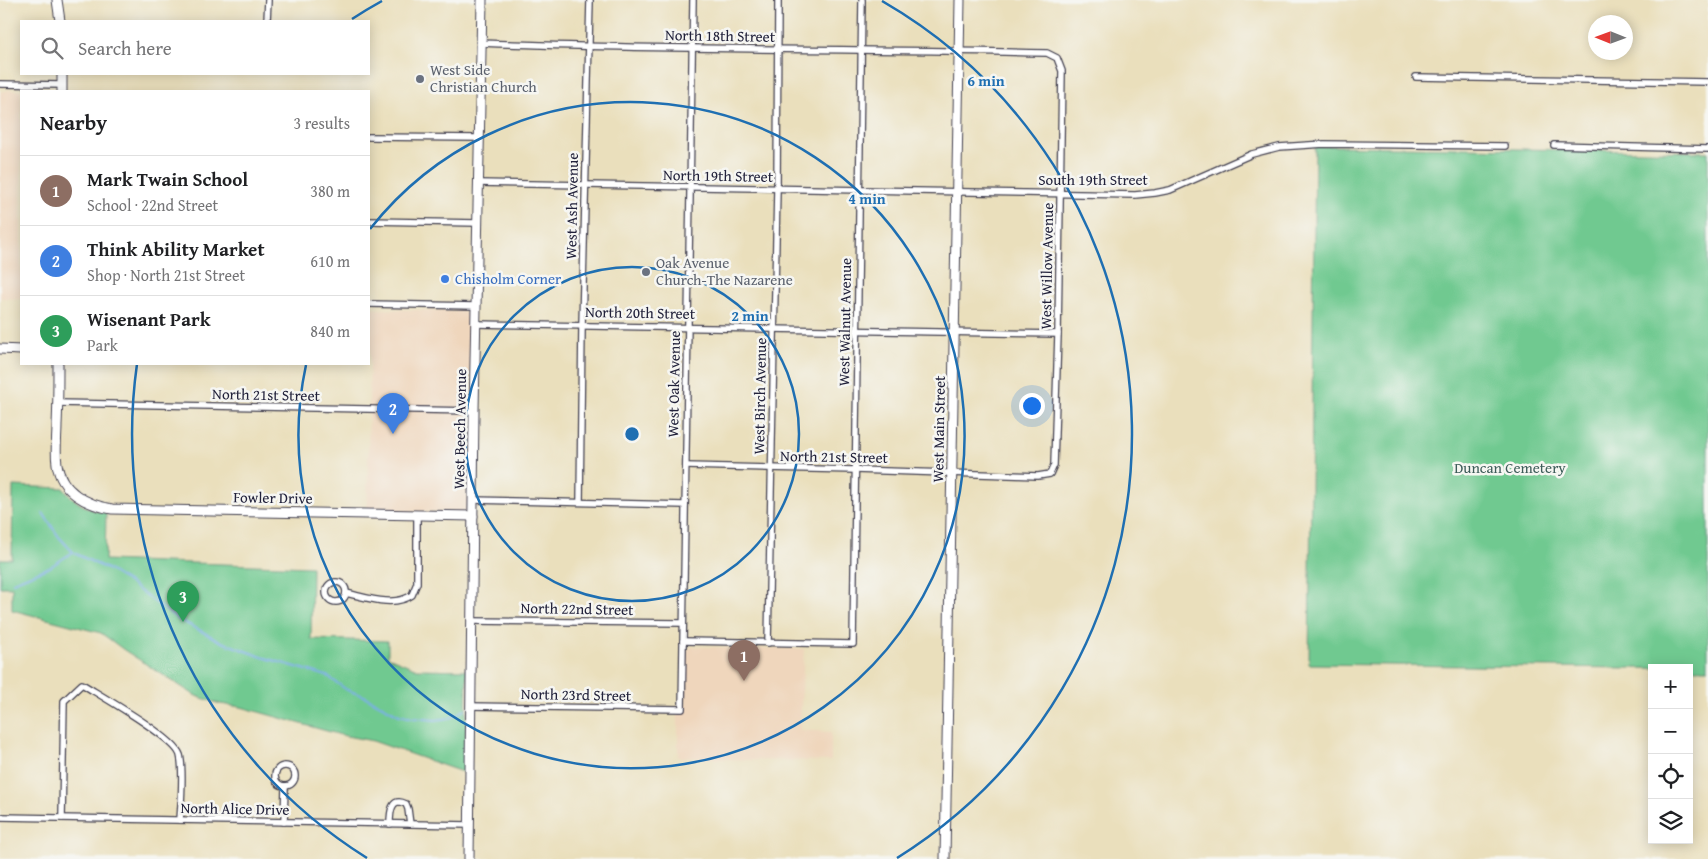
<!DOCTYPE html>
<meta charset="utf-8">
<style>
body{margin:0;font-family:"Gentium Book Plus",serif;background:#f6f6f6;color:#202124}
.controls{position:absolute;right:15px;bottom:15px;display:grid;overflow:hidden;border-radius:0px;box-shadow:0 2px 12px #0003}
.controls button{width:45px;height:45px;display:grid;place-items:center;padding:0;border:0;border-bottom:1px solid #e0e0e0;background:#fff;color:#202124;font:25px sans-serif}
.compass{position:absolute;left:1588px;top:15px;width:45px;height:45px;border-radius:50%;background:#fff;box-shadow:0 2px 12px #0003;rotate:271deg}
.you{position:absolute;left:1031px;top:405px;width:18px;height:18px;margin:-12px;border:4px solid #fff;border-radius:50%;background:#1a73e8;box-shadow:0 0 0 8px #1a73e833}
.badge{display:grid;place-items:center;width:32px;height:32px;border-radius:50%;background:#111827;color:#fff;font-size:16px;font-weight:700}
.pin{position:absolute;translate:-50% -41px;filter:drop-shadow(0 1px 2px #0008)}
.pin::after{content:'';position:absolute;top:26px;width:18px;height:15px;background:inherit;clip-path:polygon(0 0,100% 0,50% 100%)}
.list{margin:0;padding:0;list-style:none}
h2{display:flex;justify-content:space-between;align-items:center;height:65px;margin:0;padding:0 20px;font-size:21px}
h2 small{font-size:16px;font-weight:400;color:#757577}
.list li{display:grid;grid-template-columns:32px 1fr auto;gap:15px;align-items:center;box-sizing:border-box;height:70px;padding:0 20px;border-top:1px solid #e0e0e0}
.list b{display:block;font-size:19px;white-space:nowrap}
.list p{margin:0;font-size:16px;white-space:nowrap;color:#757577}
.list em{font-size:16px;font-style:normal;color:#757577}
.icon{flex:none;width:28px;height:28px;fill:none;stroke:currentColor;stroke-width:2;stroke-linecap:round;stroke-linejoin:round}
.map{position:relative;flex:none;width:1708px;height:859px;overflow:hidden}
.search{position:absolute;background:#fff;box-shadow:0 2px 12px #0003;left:20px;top:20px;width:350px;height:55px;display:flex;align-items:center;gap:12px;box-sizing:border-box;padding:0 18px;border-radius:0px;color:#757577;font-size:19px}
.panel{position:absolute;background:#fff;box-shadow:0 2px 12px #0003;left:20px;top:90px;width:350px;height:275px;border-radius:0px}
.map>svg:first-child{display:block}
.built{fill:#efd6bc}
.green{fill:#70c990;stroke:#497666}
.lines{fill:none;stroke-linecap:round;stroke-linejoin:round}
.stream{stroke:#7cade7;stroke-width:2}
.street-casing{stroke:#403e4e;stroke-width:8}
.secondary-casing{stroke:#403e4e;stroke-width:11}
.street{stroke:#fff;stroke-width:5.5}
.secondary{stroke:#fff;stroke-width:9}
.ring{fill:none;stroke:#1f6fb2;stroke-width:2.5}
.worship-dot{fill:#6b7280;stroke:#f6f6f2;stroke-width:2}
.shop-dot{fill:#3f7fe0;stroke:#f6f6f2;stroke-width:2}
.labels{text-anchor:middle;stroke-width:5;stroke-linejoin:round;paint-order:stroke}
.street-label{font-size:15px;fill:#22223b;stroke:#f6f6f2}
.worship-label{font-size:15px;fill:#5b616d;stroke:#f6f6f2;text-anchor:start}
.shop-label{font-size:15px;fill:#366cbe;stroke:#f6f6f2;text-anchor:start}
.park-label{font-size:15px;fill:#3d5c59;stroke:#f6f6f2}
.centre{fill:#1f6fb2;stroke:#f6f6f2;stroke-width:2.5}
.ring-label{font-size:15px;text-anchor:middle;font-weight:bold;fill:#1f6fb2;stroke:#f6f6f2;stroke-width:5;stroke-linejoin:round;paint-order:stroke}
</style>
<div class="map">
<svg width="1708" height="859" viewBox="0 0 1708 859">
<rect width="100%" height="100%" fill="#f6f6f2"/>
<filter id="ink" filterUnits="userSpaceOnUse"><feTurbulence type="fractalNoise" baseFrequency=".02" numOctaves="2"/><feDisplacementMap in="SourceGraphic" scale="10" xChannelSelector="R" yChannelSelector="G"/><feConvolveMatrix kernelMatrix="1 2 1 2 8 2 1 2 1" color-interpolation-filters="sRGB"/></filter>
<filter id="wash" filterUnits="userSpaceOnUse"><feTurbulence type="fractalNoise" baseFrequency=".0096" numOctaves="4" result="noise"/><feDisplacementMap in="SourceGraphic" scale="20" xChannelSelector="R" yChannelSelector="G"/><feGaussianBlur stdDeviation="1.12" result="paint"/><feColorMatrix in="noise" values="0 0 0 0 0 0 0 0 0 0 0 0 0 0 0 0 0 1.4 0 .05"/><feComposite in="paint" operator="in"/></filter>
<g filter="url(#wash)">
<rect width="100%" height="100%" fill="#eadfbc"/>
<g class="built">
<polygon points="10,90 32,91 21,91 21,299 0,298 0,92"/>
<polygon points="371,309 466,311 471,315 468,506 466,510 461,512 367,511"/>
<polygon points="691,647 804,649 800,730 831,732 831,761 751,760 678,757 678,715 686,707 686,656 687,651"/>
</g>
<g class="green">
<polygon points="1331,146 1708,152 1708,669 1309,664 1315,147"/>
<path d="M13,486l50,2c12,15 24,22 43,25l-1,47 207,7 -1,72 77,2v16l29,12 50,1 -2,103 -92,-32 -32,-6 -100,-28 -21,-3 -24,-8 -72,-46 -23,-17 -89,-23v-23h-12v-28h12z"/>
</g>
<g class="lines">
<g class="stream">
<polyline points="43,513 59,537 74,553 107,569 128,582 176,618 222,642 262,657 327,676 347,690 364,696 399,715 413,718 435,720 450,718 466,709"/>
<polyline points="13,582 50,567 73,552"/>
</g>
</g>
</g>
<g filter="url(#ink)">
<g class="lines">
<defs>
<g id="street">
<polyline points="267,21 268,0"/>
<path d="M481,43c188,8 378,5 566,10l10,5 5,13 -4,263 -4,131 -4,9 -12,2 -183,-6 -169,-4"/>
<polyline points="1416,77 1708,82"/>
<polyline points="0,84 62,85"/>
<polyline points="369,137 479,138"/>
<polyline points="1554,145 1708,149"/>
<polyline points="479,183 1135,195 1155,193 1170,190 1252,154 1279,147 1324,144 1505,146"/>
<polyline points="369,221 478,223"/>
<polyline points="369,304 476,306"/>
<polyline points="476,324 1058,334"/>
<polyline points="58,403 474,411"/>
<polyline points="473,500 685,505"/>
<polyline points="580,502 582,326 590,0"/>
<circle cx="336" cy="592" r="10"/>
<path d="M346,593c19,4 48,15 66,2l5,-12v-69"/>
<polyline points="471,621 682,623"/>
<polyline points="683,641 853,644 862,0"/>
<polyline points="768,643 777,189 778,0"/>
<polyline points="470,706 682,709 693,0"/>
<circle cx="285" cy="776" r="10"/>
<polyline points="0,817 470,825"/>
<path d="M62,818l2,-117 18,-17c19,12 92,53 98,71 4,16 1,48 0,65"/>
<polyline points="284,822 285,786"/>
<path d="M390,824c0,-11 1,-28 16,-20l2,5 2,15"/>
</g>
<g id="secondary">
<polyline points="57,0 60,21"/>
<polyline points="62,91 62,74"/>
<polyline points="0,349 21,350"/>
<path d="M58,364c0,20 0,41 -1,61 0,13 -2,26 0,39 4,28 30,41 55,45l361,7"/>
<polyline points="469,859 474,411 482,0"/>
<polyline points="945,859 960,0"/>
</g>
</defs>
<use href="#street" class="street-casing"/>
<use href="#secondary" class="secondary-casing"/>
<use href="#street" class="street"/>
<use href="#secondary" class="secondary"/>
</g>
</g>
<g class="ring">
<circle cx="632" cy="434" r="167"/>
<path d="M370 229A333 333 0 1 1 306 365"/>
<path d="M367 858A500 500 0 0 1 137 364M352 19A500 500 0 0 1 382 1M882 1A500 500 0 0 1 897 858"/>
</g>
<g class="worship-dot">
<circle cx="420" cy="79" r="5"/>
<circle cx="646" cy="272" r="5"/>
</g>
<circle class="shop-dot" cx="445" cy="279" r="5"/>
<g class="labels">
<g class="street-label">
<text transform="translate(720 36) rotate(1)" y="5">North 18th Street</text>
<text transform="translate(718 176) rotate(1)" y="5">North 19th Street</text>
<text x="1093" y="185">South 19th Street</text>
<text transform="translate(572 206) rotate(-89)" y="5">West Ash Avenue</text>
<text transform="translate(1047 266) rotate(-89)" y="5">West Willow Avenue</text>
<text transform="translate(640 313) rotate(1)" y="5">North 20th Street</text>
<text transform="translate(845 322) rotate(-89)" y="5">West Walnut Avenue</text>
<text transform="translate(674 384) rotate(-89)" y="5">West Oak Avenue</text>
<text transform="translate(266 395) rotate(1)" y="5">North 21st Street</text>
<text transform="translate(760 396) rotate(-89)" y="5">West Birch Avenue</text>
<text transform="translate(460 429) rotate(-89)" y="5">West Beech Avenue</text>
<text transform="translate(939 429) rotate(-89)" y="5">West Main Street</text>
<text transform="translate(834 457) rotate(1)" y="5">North 21st Street</text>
<text transform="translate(273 498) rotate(1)" y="5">Fowler Drive</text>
<text transform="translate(577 609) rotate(1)" y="5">North 22nd Street</text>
<text transform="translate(576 695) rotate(1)" y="5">North 23rd Street</text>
<text transform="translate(235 809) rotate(1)" y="5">North Alice Drive</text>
</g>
<g class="worship-label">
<text x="430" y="75">West Side<tspan x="430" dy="17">Christian Church</tspan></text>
<text x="656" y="268">Oak Avenue<tspan x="656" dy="17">Church-The Nazarene</tspan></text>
</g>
<g class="shop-label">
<text x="455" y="284">Chisholm Corner</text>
</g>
<g class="park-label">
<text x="1510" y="473">Duncan Cemetery</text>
</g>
</g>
<circle cx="632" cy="434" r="8" class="centre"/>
<g class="ring-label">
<text x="986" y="86">6 min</text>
<text x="867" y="204">4 min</text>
<text x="750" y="321">2 min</text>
</g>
</svg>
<div class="controls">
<button>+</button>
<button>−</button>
<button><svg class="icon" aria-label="locate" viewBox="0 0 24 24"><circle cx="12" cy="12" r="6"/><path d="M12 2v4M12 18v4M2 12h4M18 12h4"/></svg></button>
<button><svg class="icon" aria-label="layers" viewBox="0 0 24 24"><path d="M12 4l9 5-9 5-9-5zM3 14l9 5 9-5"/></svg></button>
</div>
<svg class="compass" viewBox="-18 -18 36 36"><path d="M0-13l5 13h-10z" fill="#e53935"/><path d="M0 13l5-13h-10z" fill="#757577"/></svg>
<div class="you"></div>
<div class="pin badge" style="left:744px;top:681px;background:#8d6e63">1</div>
<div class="pin badge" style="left:393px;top:434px;background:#3f7fe0">2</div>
<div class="pin badge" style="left:183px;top:622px;background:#2e9e5b">3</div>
<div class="search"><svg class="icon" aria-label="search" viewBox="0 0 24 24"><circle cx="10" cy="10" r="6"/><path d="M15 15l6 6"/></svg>Search here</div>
<section class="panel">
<h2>Nearby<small>3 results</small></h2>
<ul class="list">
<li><span class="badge" style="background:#8d6e63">1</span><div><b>Mark Twain School</b><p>School · 22nd Street</p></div><em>380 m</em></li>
<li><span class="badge" style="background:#3f7fe0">2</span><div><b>Think Ability Market</b><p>Shop · North 21st Street</p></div><em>610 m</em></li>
<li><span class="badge" style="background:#2e9e5b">3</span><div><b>Wisenant Park</b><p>Park</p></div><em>840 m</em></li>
</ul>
</section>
</div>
